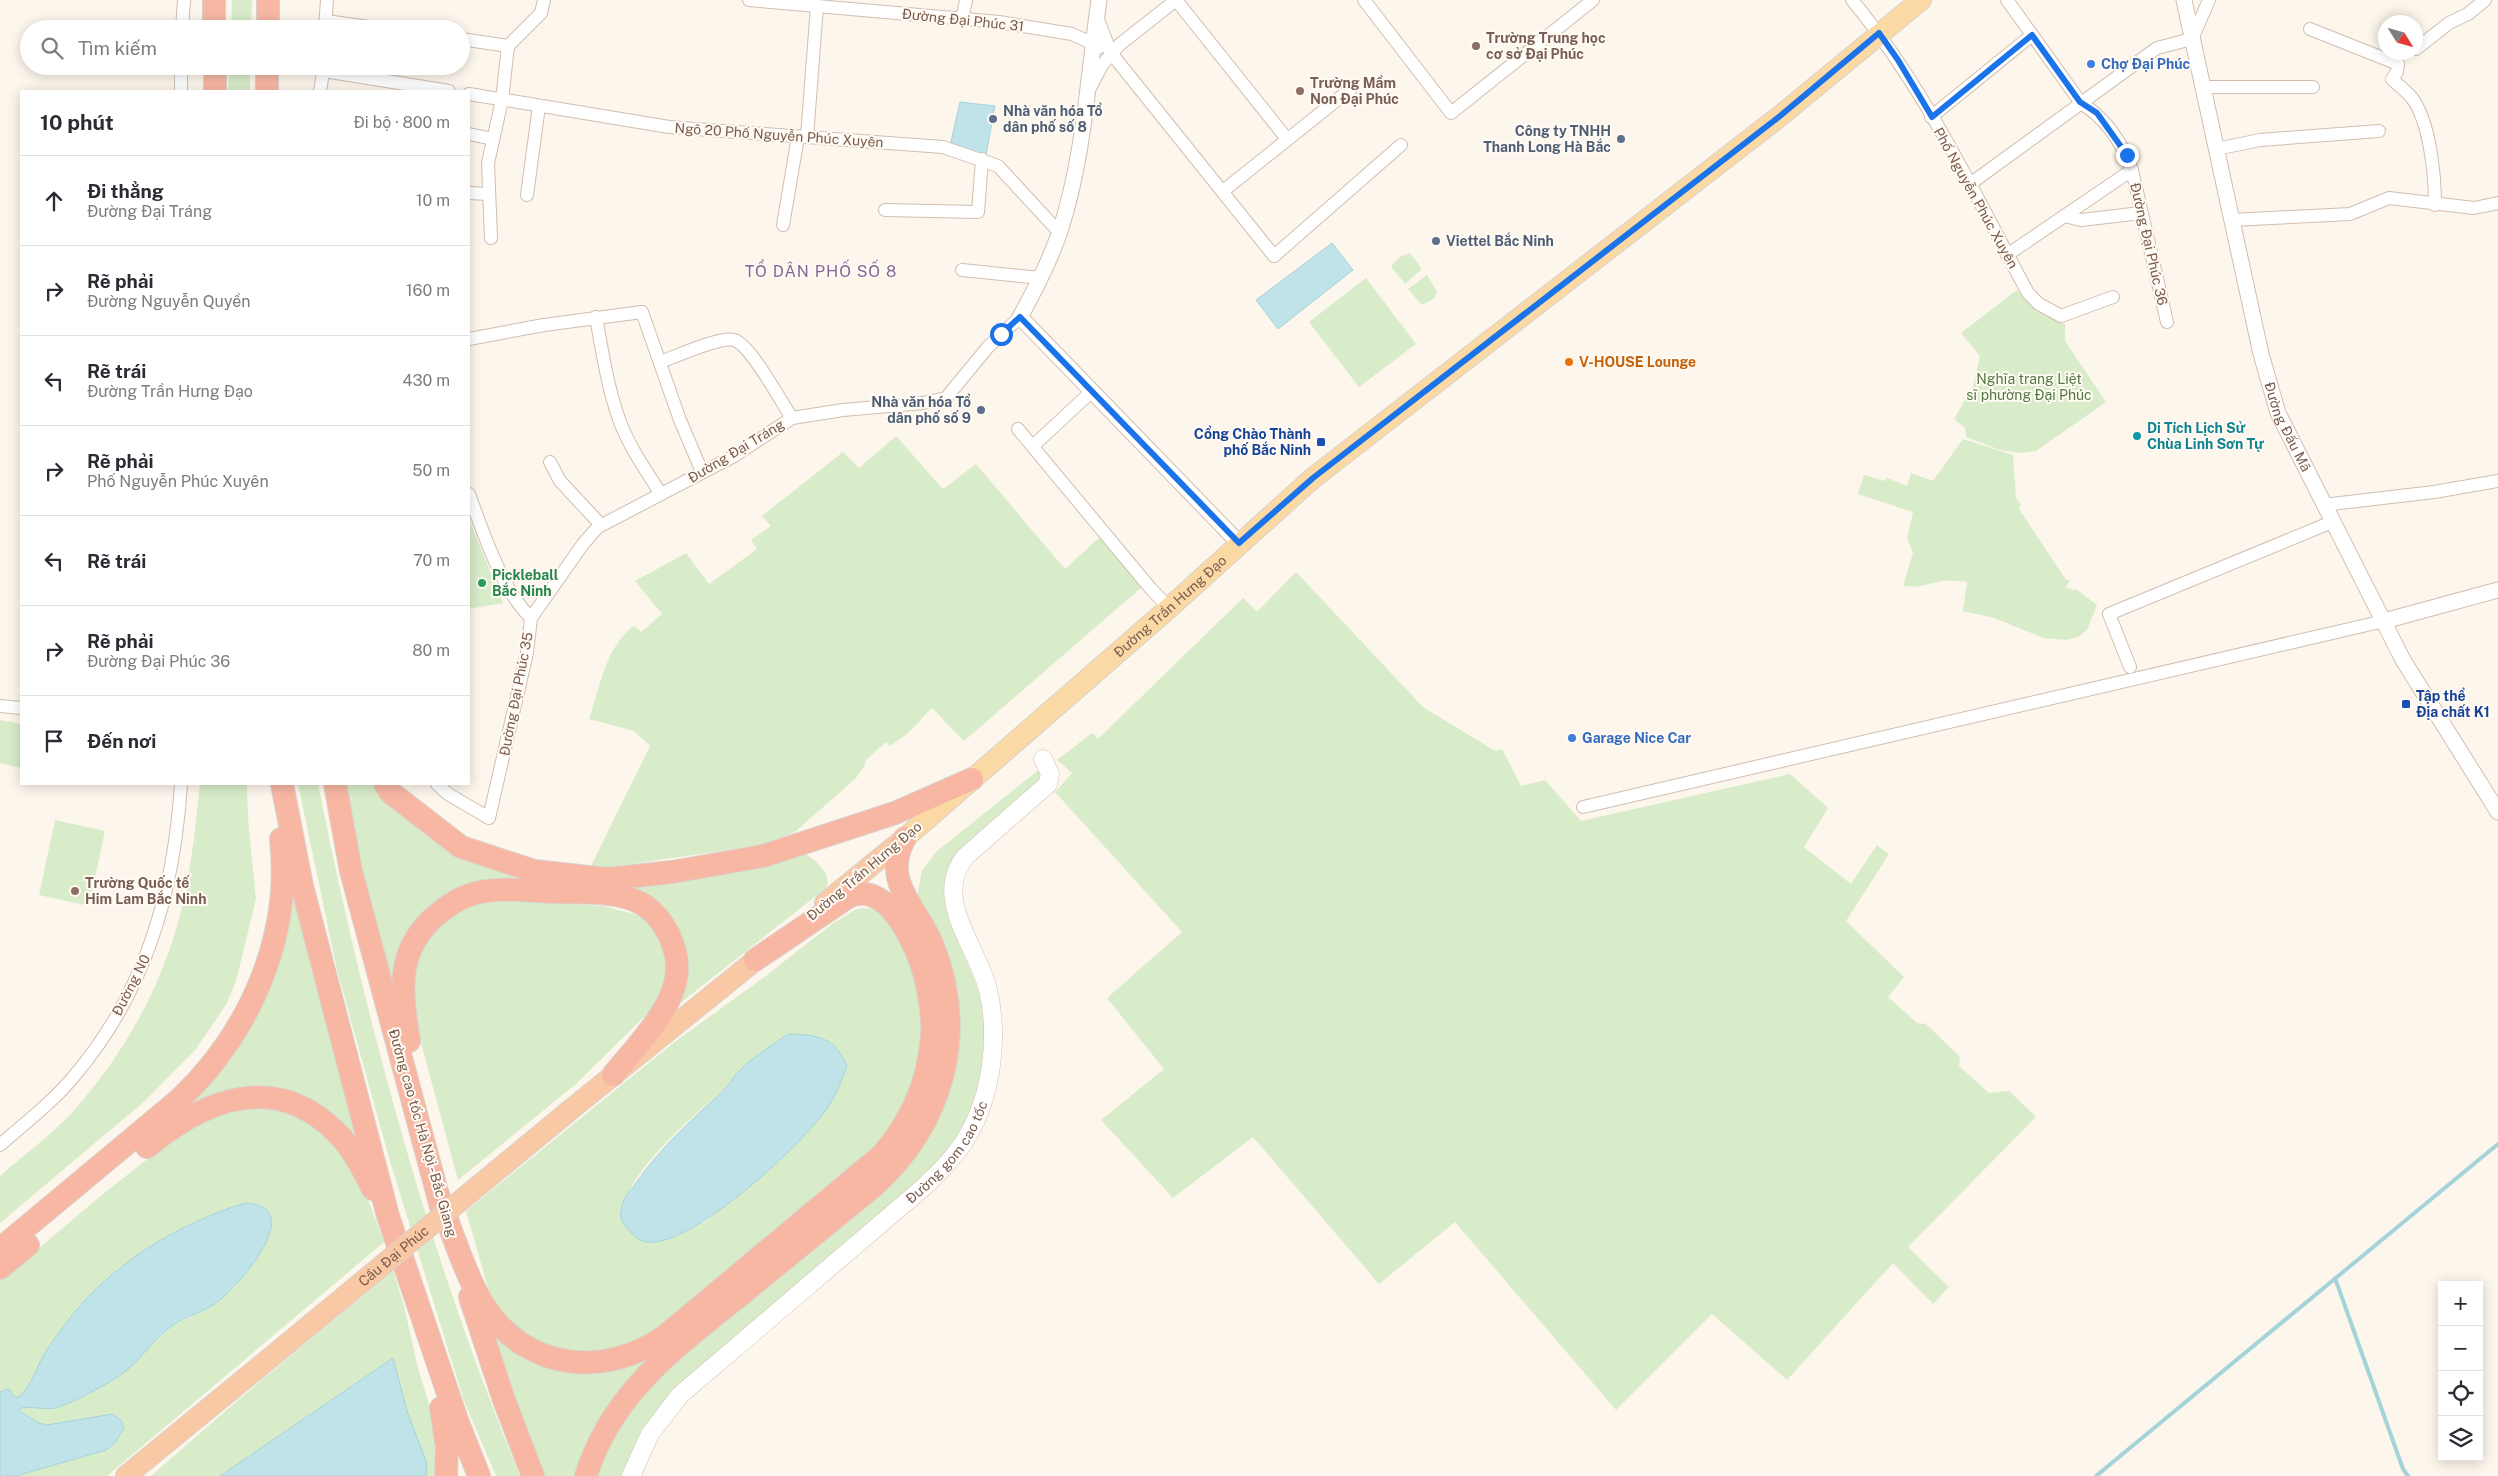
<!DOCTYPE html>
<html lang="vi">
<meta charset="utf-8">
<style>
body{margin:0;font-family:"Public Sans",sans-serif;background:#f2f2f3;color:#2b2b33}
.controls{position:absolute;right:15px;bottom:15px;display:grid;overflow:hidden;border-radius:0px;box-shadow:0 2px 12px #0003}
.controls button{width:45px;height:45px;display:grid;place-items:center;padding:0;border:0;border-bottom:1px solid #e1e1e2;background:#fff;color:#2b2b33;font:25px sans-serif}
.compass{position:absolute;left:2378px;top:15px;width:45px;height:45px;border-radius:50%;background:#fff;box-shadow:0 2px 12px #0003;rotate:127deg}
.stop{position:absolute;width:15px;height:15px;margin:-11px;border:4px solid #1a73e8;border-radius:50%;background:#fff}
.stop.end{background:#1a73e8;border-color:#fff;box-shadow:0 1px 5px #0008}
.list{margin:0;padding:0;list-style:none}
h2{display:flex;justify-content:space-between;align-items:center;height:65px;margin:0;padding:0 20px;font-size:21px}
h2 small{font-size:16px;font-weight:400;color:#7c7c81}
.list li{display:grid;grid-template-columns:32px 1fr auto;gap:15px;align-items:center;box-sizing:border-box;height:90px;padding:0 20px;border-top:1px solid #e1e1e2}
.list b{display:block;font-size:19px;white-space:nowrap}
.list p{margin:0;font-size:16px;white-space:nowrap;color:#7c7c81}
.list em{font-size:16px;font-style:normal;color:#7c7c81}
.icon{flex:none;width:28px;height:28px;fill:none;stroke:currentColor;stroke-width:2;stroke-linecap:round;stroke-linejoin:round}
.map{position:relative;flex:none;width:2498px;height:1476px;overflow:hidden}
.search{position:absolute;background:#fff;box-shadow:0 2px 12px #0003;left:20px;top:20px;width:450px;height:55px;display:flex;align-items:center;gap:12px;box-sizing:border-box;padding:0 18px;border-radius:28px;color:#7c7c81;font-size:19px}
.panel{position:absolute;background:#fff;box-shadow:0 2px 12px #0003;left:20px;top:90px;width:450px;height:695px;border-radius:0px}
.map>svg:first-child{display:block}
.green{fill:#d8ecc9;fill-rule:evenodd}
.water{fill:#bfe3e8;stroke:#a5d3da}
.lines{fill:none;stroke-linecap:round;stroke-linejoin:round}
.stream{stroke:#a5d3da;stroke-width:4}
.minor-casing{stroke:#d1beb0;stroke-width:14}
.tertiary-casing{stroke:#d1beb0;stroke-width:17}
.secondary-casing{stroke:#d6c0b0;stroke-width:19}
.primary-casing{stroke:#dad1cd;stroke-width:22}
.trunk-casing{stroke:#dad1cd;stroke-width:22}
.motorway-casing{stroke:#dad1cd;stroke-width:24}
.minor{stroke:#fff;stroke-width:12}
.tertiary{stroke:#fff;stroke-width:15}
.secondary{stroke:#fff;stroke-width:18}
.primary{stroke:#fbd9a5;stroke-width:20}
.trunk{stroke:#f9c8a4;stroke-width:20}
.motorway{stroke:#f7b7a3;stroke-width:22}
.trunk-bridge-casing{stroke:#dad1cd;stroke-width:22;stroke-linecap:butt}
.trunk-bridge{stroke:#f9c8a4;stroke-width:20}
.route{stroke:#1a73e8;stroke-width:6}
.education-dot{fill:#8d6e63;stroke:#fffaf3;stroke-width:2}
.shop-dot{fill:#3f7fe0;stroke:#fffaf3;stroke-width:2}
.service-dot{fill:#5c6f8a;stroke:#fffaf3;stroke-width:2}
.food-dot{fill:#e8710a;stroke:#fffaf3;stroke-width:2}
.culture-dot{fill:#0f9aa8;stroke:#fffaf3;stroke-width:2}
.transit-dot{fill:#1a4fb4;stroke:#fffaf3;stroke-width:2}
.leisure-dot{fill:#2e9e5b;stroke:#fffaf3;stroke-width:2}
.labels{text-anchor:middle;stroke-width:4;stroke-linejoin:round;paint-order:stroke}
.street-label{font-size:14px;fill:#7a5c4d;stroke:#fffaf3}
.education-label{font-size:14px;font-weight:bold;fill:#785e54;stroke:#fffaf3;text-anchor:start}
.shop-label{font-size:14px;font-weight:bold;fill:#366cbe;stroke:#fffaf3;text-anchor:start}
.service-label{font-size:14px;font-weight:bold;fill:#4e5e75;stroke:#fffaf3;text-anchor:start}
.food-label{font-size:14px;font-weight:bold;fill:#c56008;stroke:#fffaf3;text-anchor:start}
.park-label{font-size:14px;fill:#537a41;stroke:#fffaf3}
.culture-label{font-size:14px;font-weight:bold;fill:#0d838f;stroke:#fffaf3;text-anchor:start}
.transit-label{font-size:14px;font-weight:bold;fill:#164399;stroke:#fffaf3;text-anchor:end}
.leisure-label{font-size:14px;font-weight:bold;fill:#27864d;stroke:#fffaf3;text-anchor:start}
.quarter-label{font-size:16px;letter-spacing:1px;fill:#846695;stroke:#fffaf3}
</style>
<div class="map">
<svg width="2498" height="1476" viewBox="0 0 2498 1476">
<rect width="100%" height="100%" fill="#fdf6ec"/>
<g class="green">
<polygon points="232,0 252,0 251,29 231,29"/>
<polygon points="229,66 250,66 250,91 228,91"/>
<polygon points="1410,253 1422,269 1405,284 1392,268 1392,265 1401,256"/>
<polygon points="1427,275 1437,292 1434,299 1422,305 1408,289"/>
<polygon points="1366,278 1416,344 1359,387 1309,322"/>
<polygon points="2017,290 2036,311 2065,324 2065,341 2106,402 2036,451 2019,453 2000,450 1966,437 1965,428 1954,419 1973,386 1980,356 1961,333"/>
<path d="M896,436l47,53 33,-25 89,105 35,-32 42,50 -178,154 -32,-33 -25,26 -17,12 -4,-4 -20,18 -2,7 -8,11 -61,54 -32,13 -174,25 61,-124 -16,-15 -45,-12c11,-32 17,-73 45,-93l7,6 21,-18 -27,-33 51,-28 23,31 48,-35 -6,-9 20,-14 -9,-10 81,-64 16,16z"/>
<path d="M1963,439l50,16 3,43 5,7 -2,4 47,71 4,-1 -4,9 11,2 20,15 -10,25 -9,7 -12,3 -22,-2 -50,-20 -31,-7 4,-29c-9,-1 -20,-3 -29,0 -15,3 -19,6 -35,4l10,-33 -6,-15 6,-26 -55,-18 6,-19 20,6 3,-3 20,8 4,-13 22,8z"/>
<polygon points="469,519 503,603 469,609"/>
<polygon points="1296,572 1423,707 1495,751 1502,749 1521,786 1545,780 1581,821 1790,774 1828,808 1804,847 1851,884 1877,845 1889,854 1846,921 1904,977 1888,997 1917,1023 1926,1024 1960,1057 1959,1066 1989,1093 2009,1091 2036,1117 1908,1247 1949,1287 1933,1304 1893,1263 1787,1380 1712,1314 1616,1410 1455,1222 1379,1284 1253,1137 1173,1198 1101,1120 1164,1069 1107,998 1182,932 1055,792 1072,773 1057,760 1092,733 1098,739 1243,598 1257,612"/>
<polygon points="0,720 21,724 21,768 0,763"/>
<path d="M1041,768l1,10 -87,82c-28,49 17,96 27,145 11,56 -9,113 -43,158l-294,265 -13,23 -9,25h-27l6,-18 39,-66 292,-268 -16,-227 5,-27 15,-19z"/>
<path d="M200,784h47l1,34 8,81 -20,82 -10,24 -31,45 -49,50 -146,123v-47c25,-22 54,-43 76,-68 46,-52 82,-115 101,-182 13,-46 18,-94 23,-142z"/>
<path d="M298,784h20c47,236 110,469 202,692h-24l-32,-75 -75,-243 -52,-188z"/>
<polygon points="341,784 379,784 395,803 562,885 452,897 394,997"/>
<polygon points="55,820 105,831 89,906 39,895"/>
<path d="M805,854c11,6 28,21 21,34l-157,124 14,-64 -73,-59z"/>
<polygon points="293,869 361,1149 307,1103 191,1105 188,1102 236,1044"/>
<polygon points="500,900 603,906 638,915 656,928 670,962 658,1003 645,1016 576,1084 458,1180 421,1043 412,998 414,969 428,938 459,910 487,901"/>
<path d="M866,908l8,1 18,13 31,71 1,71 -38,80 -256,206 -71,5 -54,-34 -15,-26 -24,-84 210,-170 87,-63 69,-54 25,-15zM788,1034l59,32c-25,70 -88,112 -144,157l-83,-14c19,-47 64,-85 102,-118 9,-7 14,-18 22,-26 14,-11 30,-21 44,-31z"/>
<polygon points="251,1106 287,1112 319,1126 360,1178 384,1242 107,1476 16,1476 106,1450 115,1443 124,1428 47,1425 39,1423 19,1411 21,1408 58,1408 104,1385 119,1376 172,1326 205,1310 235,1287 265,1209 257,1204 245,1203 192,1223 118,1268 69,1320 28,1388 19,1397 13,1397 7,1389 0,1392 0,1281 103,1194 192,1124"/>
<polygon points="393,1270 404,1306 418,1368 434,1420 440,1476 426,1476 426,1464 407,1411 393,1358 220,1476 151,1476 231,1406"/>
<polygon points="706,1313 577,1476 540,1476 482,1319 577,1370"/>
</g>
<g class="water">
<polygon points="960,102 995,106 986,155 950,146"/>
<polygon points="1332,243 1353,270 1278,329 1256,300"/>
<path d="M788,1034c29,1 46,2 59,32 -5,13 -10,26 -17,38 -23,37 -138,144 -183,138 -7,0 -14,-7 -18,-12 -6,-6 -10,-12 -8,-20 1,-10 8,-19 14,-26 25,-36 56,-64 88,-93 8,-8 13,-19 22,-26 13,-11 29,-21 43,-31z"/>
<path d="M245,1203c65,3 -8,85 -29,100 -14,10 -30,13 -44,23 -21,15 -33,38 -56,52 -11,7 -49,28 -61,30 -12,2 -22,-2 -34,0l-2,3 20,12 8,2 65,-11 9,6 3,8 -9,15 -9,7 -90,26h-16v-84l7,-3 3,1 4,7h5c14,-13 17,-30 27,-46 6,-9 12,-17 18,-25 43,-60 111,-101 181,-123z"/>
<polygon points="393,1358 407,1411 427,1464 426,1476 220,1476"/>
</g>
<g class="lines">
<g class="stream">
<polyline points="2335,1278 2403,1469 2408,1476"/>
<polyline points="2096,1476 2498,1144"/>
</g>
<defs>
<g id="minor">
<polyline points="749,0 999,22 1072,34 1100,47"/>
<polyline points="1176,0 1287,139"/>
<polyline points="1364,0 1451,113 1593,0"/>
<path d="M1852,0c73,88 122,193 176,293l11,11 22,12 52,-19"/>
<path d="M2007,0l74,103c24,15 41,39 51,67l35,152"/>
<polyline points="1097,17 1111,53 1274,256 1401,145"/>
<polyline points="962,19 966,0"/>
<polyline points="326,21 384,29"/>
<polyline points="182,29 184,0"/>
<polyline points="325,29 327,0"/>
<path d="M2310,29l88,35 -1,8 -5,7c6,6 14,12 20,19 18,24 23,78 23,107"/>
<polyline points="461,39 508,46"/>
<polyline points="2416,49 2449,23 2468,14 2485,0"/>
<polyline points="324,71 449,91"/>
<polyline points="2202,87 2313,87"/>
<polyline points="1089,90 1102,65 1119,45 1176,0"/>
<polyline points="181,91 181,66"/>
<polyline points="320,91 324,66"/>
<polyline points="469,94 669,127 943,147 998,166 1059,232"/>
<polyline points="1931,117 2032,35"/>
<polyline points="469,134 493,139"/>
<polyline points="807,137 817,6"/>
<polyline points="2216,149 2260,140 2379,131"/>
<polyline points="1970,184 2157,48 2192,39 2209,0"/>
<polyline points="1223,191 1352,88"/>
<polyline points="469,193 489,194"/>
<polyline points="527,195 539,106"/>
<polyline points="885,210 978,212 982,159"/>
<polyline points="2064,216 2081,220 2141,213"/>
<polyline points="2231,220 2350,214 2389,198 2474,208 2498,203"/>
<polyline points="783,225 798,137"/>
<polyline points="491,238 488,163 502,100 508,46 541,13 544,0"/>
<polyline points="2007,255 2132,170"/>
<polyline points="962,270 1040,278"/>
<path d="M596,317c6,33 11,67 22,99 9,28 27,53 43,78"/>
<polyline points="469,339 544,325 642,312 680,420 702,472"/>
<path d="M660,362c15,-5 60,-26 74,-22 17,5 47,62 58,78"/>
<polyline points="1018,429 1151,589 1169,608"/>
<polyline points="1033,446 1092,391"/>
<polyline points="550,462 560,481 601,525"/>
<polyline points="2323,505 2434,492 2498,481"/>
<polyline points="531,618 583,544 598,527 734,456 792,418 843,410 923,403 946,398 988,347 1020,317"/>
<polyline points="2130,667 2109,614 2332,522"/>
<polyline points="0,706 21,708"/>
<path d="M437,784l11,10 41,24 38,-165 4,-35c-29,-28 -48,-86 -62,-124"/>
<polyline points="1583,807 2384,621"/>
<path d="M0,1145c25,-22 54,-44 75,-70 71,-84 99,-183 106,-291"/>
</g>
<g id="tertiary">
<path d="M1099,0c-11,76 -15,160 -40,234 -10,29 -24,56 -39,83l219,226"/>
<path id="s1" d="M2184,0l77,354 17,59 125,247 95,152"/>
<polyline points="2384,621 2498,590"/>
</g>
<g id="secondary">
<path id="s2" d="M631,1476l19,-42 30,-39 245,-209c15,-15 31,-30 42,-49 25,-42 32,-100 21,-147 -10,-43 -57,-92 -22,-134l82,-72 2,-10 -7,-15"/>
</g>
<g id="primary">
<path id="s3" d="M905,838l264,-230 144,-130 467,-362 141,-116"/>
</g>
<g id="trunk">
<polyline points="825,903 905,838"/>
<polyline points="569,1111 768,950"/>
<polyline points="126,1476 264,1363"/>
</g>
<g id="motorway">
<polyline points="214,0 214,29"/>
<polyline points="268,29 268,0"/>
<polyline points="215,66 215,91"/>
<polyline points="267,91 267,66"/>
<polyline points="282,784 302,886 388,1216 458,1423 479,1476"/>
<polyline points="335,784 351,871 441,1207"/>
<polyline points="385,784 390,792 461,847 534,871 607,879 672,872 763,856 895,813 972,779"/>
<path d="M409,1041c-8,-50 -14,-93 30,-128 11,-9 24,-17 37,-20 25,-6 53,-2 79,-1 28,1 64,-2 89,13 20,13 34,42 33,65 -1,37 -42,78 -64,105"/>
<path d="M147,1147c59,-49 130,-76 191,-13 15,15 25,36 35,55"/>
<path d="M437,1192c13,34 29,86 48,115 43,64 120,71 180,29l217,-181c27,-31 44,-68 49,-109 3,-20 0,-42 -4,-61 -6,-31 -37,-108 -79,-88l-93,63"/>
<path d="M0,1249l180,-150c70,-67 112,-162 101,-260"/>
<polyline points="0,1268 28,1245"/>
<polyline points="470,1297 504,1400 533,1476"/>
<polyline points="441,1408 447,1447 446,1476"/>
<path d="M586,1476c26,-85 92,-130 158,-184 44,-36 87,-71 130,-106 69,-63 94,-152 59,-240 -14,-37 -53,-64 -28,-108"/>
</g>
</defs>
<use href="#minor" class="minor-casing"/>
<use href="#tertiary" class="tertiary-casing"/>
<use href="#secondary" class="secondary-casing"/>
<use href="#primary" class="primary-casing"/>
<use href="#trunk" class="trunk-casing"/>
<use href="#motorway" class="motorway-casing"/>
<use href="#minor" class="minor"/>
<use href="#tertiary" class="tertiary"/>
<use href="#secondary" class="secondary"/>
<use href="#primary" class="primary"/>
<use href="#trunk" class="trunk"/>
<use href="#motorway" class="motorway"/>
<defs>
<g id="trunk-bridge">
<path id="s4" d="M264,1363l305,-252"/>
</g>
</defs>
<use href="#trunk-bridge" class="trunk-bridge-casing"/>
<use href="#trunk-bridge" class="trunk-bridge"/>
</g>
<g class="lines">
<polyline class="route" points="1001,334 1020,317 1239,543 1313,478 1780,116 1879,33 1898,60 1932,117 2032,35 2080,102 2097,113 2127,155"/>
</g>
<g class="education-dot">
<circle cx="1476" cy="46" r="5"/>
<circle cx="1300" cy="91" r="5"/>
<circle cx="75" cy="891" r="5"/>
</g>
<g class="shop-dot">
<circle cx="2091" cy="64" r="5"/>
<circle cx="1572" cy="738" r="5"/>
</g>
<g class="service-dot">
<circle cx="993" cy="119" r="5"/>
<circle cx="1621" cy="139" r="5"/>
<circle cx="1436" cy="241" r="5"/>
<circle cx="981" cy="410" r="5"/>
</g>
<circle class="food-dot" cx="1569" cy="362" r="5"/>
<circle class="culture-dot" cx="2137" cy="436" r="5"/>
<g class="transit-dot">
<rect x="1316" y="437" width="10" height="10" rx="2.5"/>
<rect x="2401" y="699" width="10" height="10" rx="2.5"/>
</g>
<circle class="leisure-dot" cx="482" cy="583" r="5"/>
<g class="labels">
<g class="street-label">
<text transform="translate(963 20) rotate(6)" y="5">Đường Đại Phúc 31</text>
<text transform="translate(779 135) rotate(4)" y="5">Ngõ 20 Phố Nguyễn Phúc Xuyên</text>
<text transform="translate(1976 198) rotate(61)" y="5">Phố Nguyễn Phúc Xuyên</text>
<text transform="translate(2149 244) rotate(77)" y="5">Đường Đại Phúc 36</text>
<text dy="5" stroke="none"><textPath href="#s1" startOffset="440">Đường Đấu Mã</textPath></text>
<text transform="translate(736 451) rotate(-31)" y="5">Đường Đại Tráng</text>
<text dy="5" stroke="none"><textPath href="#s3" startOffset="352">Đường Trần Hưng Đạo</textPath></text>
<text transform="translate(516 694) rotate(-79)" y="5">Đường Đại Phúc 35</text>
<text transform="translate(864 871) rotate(-40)" y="5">Đường Trần Hưng Đạo</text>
<text transform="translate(131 985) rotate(-63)" y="5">Đường N0</text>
<text transform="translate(423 1133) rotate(74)" y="5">Đường cao tốc Hà Nội - Bắc Giang</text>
<text dy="5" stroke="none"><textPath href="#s2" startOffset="458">Đường gom cao tốc</textPath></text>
<text dy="5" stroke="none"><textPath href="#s4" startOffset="168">Cầu Đại Phúc</textPath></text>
</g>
<g class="education-label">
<text x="1486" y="43">Trường Trung học<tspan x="1486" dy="16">cơ sở Đại Phúc</tspan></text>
<text x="1310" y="88">Trường Mầm<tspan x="1310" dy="16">Non Đại Phúc</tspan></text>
<text x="85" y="888">Trường Quốc tế<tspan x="85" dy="16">Him Lam Bắc Ninh</tspan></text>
</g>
<g class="shop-label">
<text x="2101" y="69">Chợ Đại Phúc</text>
<text x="1582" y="743">Garage Nice Car</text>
</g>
<g class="service-label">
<text x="1003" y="116">Nhà văn hóa Tổ<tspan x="1003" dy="16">dân phố số 8</tspan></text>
<text x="1611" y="136" text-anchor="end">Công ty TNHH<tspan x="1611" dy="16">Thanh Long Hà Bắc</tspan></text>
<text x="1446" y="246">Viettel Bắc Ninh</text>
<text x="971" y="407" text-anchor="end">Nhà văn hóa Tổ<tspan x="971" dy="16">dân phố số 9</tspan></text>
</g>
<g class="food-label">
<text x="1579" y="367">V-HOUSE Lounge</text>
</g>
<g class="park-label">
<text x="2029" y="384">Nghĩa trang Liệt<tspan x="2029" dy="16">sĩ phường Đại Phúc</tspan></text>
</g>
<g class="culture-label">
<text x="2147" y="433">Di Tích Lịch Sử<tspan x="2147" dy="16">Chùa Linh Sơn Tự</tspan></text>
</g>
<g class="transit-label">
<text x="1311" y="439">Cổng Chào Thành<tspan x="1311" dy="16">phố Bắc Ninh</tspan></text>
<text x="2416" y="701" text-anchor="start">Tập thể<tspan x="2416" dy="16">Địa chất K1</tspan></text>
</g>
<g class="leisure-label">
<text x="492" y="580">Pickleball<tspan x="492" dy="16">Bắc Ninh</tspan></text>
</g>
<g class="quarter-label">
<text x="821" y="277">TỔ DÂN PHỐ SỐ 8</text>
</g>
</g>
</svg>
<div class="controls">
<button>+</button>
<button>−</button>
<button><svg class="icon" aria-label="locate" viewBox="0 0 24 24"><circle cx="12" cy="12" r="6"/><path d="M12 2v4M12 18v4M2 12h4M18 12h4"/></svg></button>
<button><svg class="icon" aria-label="layers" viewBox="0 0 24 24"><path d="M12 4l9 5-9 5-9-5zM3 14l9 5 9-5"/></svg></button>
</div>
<svg class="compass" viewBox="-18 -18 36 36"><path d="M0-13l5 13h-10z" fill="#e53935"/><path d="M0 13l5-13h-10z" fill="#7c7c81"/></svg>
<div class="stop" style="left:1001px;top:334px"></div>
<div class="stop end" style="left:2127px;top:155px"></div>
<div class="search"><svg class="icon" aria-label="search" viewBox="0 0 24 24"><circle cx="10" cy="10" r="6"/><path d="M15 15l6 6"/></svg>Tìm kiếm</div>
<section class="panel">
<h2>10 phút<small>Đi bộ · 800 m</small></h2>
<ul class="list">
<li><svg class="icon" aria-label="ahead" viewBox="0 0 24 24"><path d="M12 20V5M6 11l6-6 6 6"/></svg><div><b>Đi thẳng</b><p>Đường Đại Tráng</p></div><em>10 m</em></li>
<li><svg class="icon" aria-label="right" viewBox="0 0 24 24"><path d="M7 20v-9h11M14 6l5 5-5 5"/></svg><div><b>Rẽ phải</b><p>Đường Nguyễn Quyền</p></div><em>160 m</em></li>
<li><svg class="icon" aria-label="left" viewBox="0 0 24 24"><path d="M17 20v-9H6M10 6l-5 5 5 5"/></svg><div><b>Rẽ trái</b><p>Đường Trần Hưng Đạo</p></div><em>430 m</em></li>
<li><svg class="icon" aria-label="right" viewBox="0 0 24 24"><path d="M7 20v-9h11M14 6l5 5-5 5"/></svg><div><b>Rẽ phải</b><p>Phố Nguyễn Phúc Xuyên</p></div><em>50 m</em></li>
<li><svg class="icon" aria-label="left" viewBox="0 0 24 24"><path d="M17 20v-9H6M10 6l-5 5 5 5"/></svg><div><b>Rẽ trái</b></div><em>70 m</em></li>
<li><svg class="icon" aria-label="right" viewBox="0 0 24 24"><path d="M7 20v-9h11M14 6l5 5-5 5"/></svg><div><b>Rẽ phải</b><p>Đường Đại Phúc 36</p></div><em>80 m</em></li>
<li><svg class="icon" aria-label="arrive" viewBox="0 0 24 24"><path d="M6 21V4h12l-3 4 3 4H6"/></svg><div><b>Đến nơi</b></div></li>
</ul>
</section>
</div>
